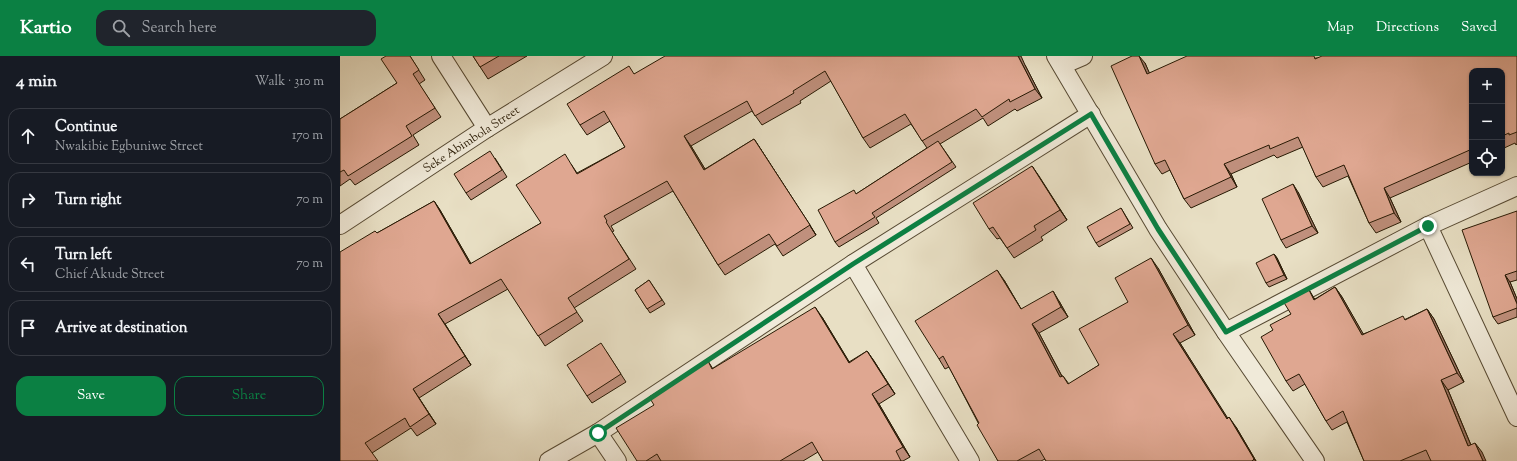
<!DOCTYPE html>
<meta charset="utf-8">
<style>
body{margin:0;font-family:"Sorts Mill Goudy",serif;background:#20242c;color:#f1f3f6}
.controls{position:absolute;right:12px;top:12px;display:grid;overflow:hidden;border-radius:8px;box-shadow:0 1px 3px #0004}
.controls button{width:36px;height:36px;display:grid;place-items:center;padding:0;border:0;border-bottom:1px solid #363941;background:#171b24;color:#f1f3f6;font:20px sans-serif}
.stop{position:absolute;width:12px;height:12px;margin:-9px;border:3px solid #0b8043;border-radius:50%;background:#fff}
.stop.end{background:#0b8043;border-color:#fff;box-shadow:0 1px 4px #0008}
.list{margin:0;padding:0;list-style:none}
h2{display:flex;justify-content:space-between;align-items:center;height:52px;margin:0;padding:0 16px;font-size:17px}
h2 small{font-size:13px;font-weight:400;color:#9ea1a6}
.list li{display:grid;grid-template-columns:26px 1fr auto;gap:12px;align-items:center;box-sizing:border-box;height:56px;margin:0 8px 8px;padding:0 8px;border:1px solid #363941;border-radius:12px}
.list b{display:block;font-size:15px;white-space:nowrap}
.list p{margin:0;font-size:13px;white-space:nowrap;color:#9ea1a6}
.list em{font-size:13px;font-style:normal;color:#9ea1a6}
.actions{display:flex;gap:8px;padding:12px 16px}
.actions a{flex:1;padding:9px 0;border:1px solid #0b8043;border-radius:12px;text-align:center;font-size:14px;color:#0b8043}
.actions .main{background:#0b8043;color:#fff}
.icon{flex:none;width:22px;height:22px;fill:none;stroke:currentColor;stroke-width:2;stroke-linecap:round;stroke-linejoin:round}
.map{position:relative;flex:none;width:1177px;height:405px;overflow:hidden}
header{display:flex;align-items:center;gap:24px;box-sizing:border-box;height:56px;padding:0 20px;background:#0b8043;color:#fff}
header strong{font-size:19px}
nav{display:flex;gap:22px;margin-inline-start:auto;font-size:14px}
.search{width:280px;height:36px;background:#20242c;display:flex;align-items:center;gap:10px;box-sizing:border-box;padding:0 14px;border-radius:12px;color:#9ea1a6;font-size:15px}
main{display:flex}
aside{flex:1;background:#171b24}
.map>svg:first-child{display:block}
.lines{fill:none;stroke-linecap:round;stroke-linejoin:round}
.street-casing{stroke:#574a33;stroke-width:20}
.street{stroke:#f0ead9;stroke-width:18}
.wall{fill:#c0907d;stroke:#271903}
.shaded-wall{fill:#9c7566;stroke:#271903}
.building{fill:#dfa791;stroke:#271903}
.route{stroke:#0b8043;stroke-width:5}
.labels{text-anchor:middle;stroke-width:3;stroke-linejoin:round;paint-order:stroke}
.street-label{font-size:12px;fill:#271903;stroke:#f0ead9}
</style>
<header>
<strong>Kartio</strong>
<div class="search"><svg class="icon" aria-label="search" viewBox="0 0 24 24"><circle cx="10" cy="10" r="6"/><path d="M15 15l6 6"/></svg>Search here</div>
<nav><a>Map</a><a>Directions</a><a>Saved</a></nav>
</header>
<main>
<aside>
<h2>4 min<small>Walk · 310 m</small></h2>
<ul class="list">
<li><svg class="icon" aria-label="ahead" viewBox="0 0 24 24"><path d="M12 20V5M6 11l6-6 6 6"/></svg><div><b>Continue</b><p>Nwakibie Egbuniwe Street</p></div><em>170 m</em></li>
<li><svg class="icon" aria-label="right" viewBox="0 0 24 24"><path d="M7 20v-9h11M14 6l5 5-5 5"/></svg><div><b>Turn right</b></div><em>70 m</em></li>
<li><svg class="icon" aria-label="left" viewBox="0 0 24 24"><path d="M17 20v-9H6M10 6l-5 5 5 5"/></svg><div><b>Turn left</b><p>Chief Akude Street</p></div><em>70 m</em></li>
<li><svg class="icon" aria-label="arrive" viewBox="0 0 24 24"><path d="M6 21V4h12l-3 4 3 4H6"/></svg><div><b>Arrive at destination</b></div></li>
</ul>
<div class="actions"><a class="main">Save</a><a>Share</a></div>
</aside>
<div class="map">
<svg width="1177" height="405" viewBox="0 0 1177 405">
<rect width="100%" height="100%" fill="#e8dfc4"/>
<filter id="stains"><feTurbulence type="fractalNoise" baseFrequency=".005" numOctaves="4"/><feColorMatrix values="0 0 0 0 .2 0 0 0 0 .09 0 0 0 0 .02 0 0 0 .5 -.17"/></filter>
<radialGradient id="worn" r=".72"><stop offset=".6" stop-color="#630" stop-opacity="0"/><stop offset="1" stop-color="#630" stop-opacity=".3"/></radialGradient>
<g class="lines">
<defs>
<g id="street">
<polyline points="101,0 147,72"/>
<polyline points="716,0 818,173 886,276 975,405"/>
<polyline points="722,9 743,0"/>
<polyline points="0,169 147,72 263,0"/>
<polyline points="1088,170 1177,361"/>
<polyline points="513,208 630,405"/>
<polyline points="886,276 1088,170 1177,130"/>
<polyline points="258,377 277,405"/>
<polyline points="209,405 258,377 513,208 751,58"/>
</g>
</defs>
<use href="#street" class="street-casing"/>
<use href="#street" class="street"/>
</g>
<g class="wall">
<polygon points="70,0 85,24 79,28 101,61 73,79 79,89 15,129 10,123 0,130 0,63 57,27"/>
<polygon points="133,0 187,0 148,23"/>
<polygon points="1177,0 1177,88 1176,89 1175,87 1162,93 1162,15 1132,15 1132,106 1050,142 1061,166 1036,177 1029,167 1008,120 983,131 976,121 963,91 937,102 934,99 891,118 897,131 851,152 844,143 830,114 822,118 815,108 805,7 809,17 977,2"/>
<polygon points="685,9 702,42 677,55 675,53 648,70 643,62 600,88 616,111 536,162 539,167 499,191 495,186 516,138 587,92 571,68 530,92 523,82 491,25 460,45 461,47 422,69 412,55 351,90 365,113 414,83 476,179 443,200 435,188 385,219 378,209 333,135 271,170 274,175 272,176 296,213 234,252 243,265 205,290 168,233 105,268 131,309 79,342 96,368 77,380 71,372 32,397 0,405 37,177 94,145 100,154 131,208 201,167 231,108 237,117 285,91 270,65 247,79 240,69 294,18"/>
<polygon points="155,102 167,121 131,144 126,137"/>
<polygon points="692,110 727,164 701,181 703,184 674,202 660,182 657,183 649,173"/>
<polygon points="958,136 978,177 946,192 941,184"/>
<polygon points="781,152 793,172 759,191 756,187"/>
<polygon points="1177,155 1177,224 1170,226 1177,243 1177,261 1158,268 1153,261"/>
<polygon points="934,198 937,202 947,223 929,231 926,227"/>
<polygon points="818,212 855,279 840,287 887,362 896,371 916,405 706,405 705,403 701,405 658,405 609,311 605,313 599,303 664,224 681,253 719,245 728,261 699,277 722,320 723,320 729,328 759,309 788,246"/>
<polygon points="309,224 325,248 310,257 295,234"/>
<polygon points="995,231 1002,241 1023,278 1066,263 1087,253 1094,263 1124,326 1108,334 1131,389 1142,396 1090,405 1024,405 1007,366 992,374 986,365 965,328 953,335 946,325 933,274 951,258 974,242 975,243"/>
<polygon points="482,261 509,306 527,295 534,305 555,338 539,348 570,401 563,405 483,405 478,396 463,405 297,405 314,349 368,305 373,313"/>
<polygon points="266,295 286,326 252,347 247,340"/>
</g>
<g class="shaded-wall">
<polygon points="678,0 681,0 685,9 702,42 695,33"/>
<polygon points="799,0 805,7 814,27 807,18"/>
<polygon points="344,80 351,90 371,123 364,114"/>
<polygon points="414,83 420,92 476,179 470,169"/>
<polygon points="884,108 891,118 897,131 891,121"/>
<polygon points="692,110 699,120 727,164 720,154"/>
<polygon points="953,128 958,136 978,177 972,170"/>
<polygon points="1044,132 1050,142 1061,166 1054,157"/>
<polygon points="94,145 100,154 137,218 130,208"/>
<polygon points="934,198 937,202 947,223 944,219"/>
<polygon points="811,202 818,212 855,279 848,269"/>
<polygon points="657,214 664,224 687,263 681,253"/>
<polygon points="1165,219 1170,226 1177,243 1177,248"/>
<polygon points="995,231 1002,241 1029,288 1022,279"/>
<polygon points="968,232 974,242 981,254 974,244"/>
<polygon points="713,235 719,245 728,261 721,251"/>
<polygon points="475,251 482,261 516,317 509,307"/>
<polygon points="1087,253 1094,263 1124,326 1117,317"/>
<polygon points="98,258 105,268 131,309 125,300"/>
<polygon points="692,268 699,277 727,330 720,321"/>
<polygon points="833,278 840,287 894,372 887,363"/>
<polygon points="527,295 534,305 555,338 548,328"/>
<polygon points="1101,324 1108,334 1135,399 1128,390"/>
<polygon points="73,333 79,342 96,368 89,358"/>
<polygon points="532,338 539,348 570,401 563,391"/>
<polygon points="889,361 896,371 916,405 914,403"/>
<polygon points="1135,387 1142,396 1146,405 1143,405"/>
</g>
<g class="building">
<polygon points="46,0 70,0 79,14 73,18 95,52 66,70 72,80 8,120 4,114 0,116 0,63 57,27 41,3"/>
<polygon points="133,0 159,0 140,11"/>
<polygon points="325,0 678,0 695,33 670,46 669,43 642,61 636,53 582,85 565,58 523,82 485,15 453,35 454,37 415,60 407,45 344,80 364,114 414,83 470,169 437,190 429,178 378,209 327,125 264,160 267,165 266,166 289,203 228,242 237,256 198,280 161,223 98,258 125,300 73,333 89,358 70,371 65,362 25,387 38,405 0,405 0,196 35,175 37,177 94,145 130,208 201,167 176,129 225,98 237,118 285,91 264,55 240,69 227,48 289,10 294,18"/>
<polygon points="792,0 799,0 807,18 847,0 974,0 975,3 982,0 1177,0 1177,76 1169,79 1169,77 1162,80 1162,15 1132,15 1132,93 1044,132 1054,157 1029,167 1004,109 976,121 958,81 930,93 929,89 884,108 891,121 844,143 825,104 815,108 771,10"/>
<polygon points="598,85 612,106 532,157 535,161 495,186 478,154 514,134 516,138"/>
<polygon points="150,95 162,114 126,137 114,118"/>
<polygon points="692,110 720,154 694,170 696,174 667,192 653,171 649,173 633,147"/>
<polygon points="953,128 972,170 941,184 922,143"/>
<polygon points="781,152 790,168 756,187 747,171"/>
<polygon points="1177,155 1177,215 1165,219 1177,248 1177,252 1153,261 1122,174"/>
<polygon points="934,198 944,219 926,227 916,207"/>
<polygon points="811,202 848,269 833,278 887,363 889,361 914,403 912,405 706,405 699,393 677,405 658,405 637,369 639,367 603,300 599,303 575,265 657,214 681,253 713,235 721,251 692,268 720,321 723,320 728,328 759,309 739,273 788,246 775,222"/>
<polygon points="309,224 322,244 307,253 295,234"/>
<polygon points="995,231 1022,279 1063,260 1065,264 1087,253 1117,317 1101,324 1128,390 1135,387 1143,405 1091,405 1086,394 1060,405 1024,405 1003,355 986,365 959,318 946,325 921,281 933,274 930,269 951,258 943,245 968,232 974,244"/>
<polygon points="475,251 509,307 527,295 548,328 532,338 563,391 556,395 561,405 483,405 472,386 440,405 321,405 317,398 306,405 297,405 276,372 314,349 309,341 368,305 372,313"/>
<polygon points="261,287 281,318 247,340 227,309"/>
</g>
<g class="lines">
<polyline class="route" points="258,377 513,208 751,58 818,173 886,276 1088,170"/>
</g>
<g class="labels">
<g class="street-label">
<text transform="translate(131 83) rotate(-33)" y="4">Seke Abimbola Street</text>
</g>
</g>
<rect width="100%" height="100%" filter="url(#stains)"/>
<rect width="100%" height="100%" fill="url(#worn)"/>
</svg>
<div class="controls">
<button>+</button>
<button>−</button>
<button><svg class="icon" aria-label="locate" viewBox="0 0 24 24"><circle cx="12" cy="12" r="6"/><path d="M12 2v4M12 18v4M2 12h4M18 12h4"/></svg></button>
</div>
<div class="stop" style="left:258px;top:377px"></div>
<div class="stop end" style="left:1088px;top:170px"></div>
</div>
</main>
